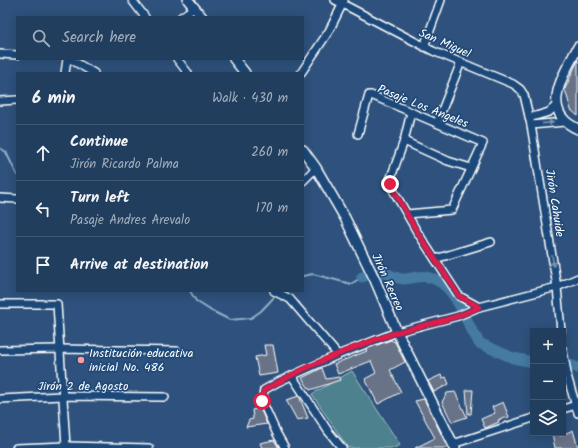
<!DOCTYPE html>
<meta charset="utf-8">
<style>
body{margin:0;font-family:Kalam,sans-serif;background:#2a4564;color:#f1f3f6}
.controls{position:absolute;right:12px;bottom:12px;display:grid;overflow:hidden;border-radius:0px;box-shadow:0 2px 10px #0003}
.controls button{width:36px;height:36px;display:grid;place-items:center;padding:0;border:0;border-bottom:1px solid #3f5773;background:#223e5e;color:#f1f3f6;font:20px sans-serif}
.stop{position:absolute;width:12px;height:12px;margin:-9px;border:3px solid #e11d48;border-radius:50%;background:#fff}
.stop.end{background:#e11d48;border-color:#fff;box-shadow:0 1px 4px #0008}
.list{margin:0;padding:0;list-style:none}
h2{display:flex;justify-content:space-between;align-items:center;height:52px;margin:0;padding:0 16px;font-size:17px}
h2 small{font-size:13px;font-weight:400;color:#a2aebc}
.list li{display:grid;grid-template-columns:26px 1fr auto;gap:12px;align-items:center;box-sizing:border-box;height:56px;padding:0 16px;border-top:1px solid #3f5773}
.list b{display:block;font-size:15px;white-space:nowrap}
.list p{margin:0;font-size:13px;white-space:nowrap;color:#a2aebc}
.list em{font-size:13px;font-style:normal;color:#a2aebc}
.icon{flex:none;width:22px;height:22px;fill:none;stroke:currentColor;stroke-width:2;stroke-linecap:round;stroke-linejoin:round}
.map{position:relative;flex:none;width:578px;height:448px;overflow:hidden}
.search{position:absolute;background:#223e5e;box-shadow:0 2px 10px #0003;left:16px;top:16px;width:288px;height:44px;display:flex;align-items:center;gap:10px;box-sizing:border-box;padding:0 14px;border-radius:0px;color:#a2aebc;font-size:15px}
.panel{position:absolute;background:#223e5e;box-shadow:0 2px 10px #0003;left:16px;top:72px;width:288px;height:220px;border-radius:0px}
.map>svg:first-child{display:block}
.green{fill:#4e818e;stroke:#a6c0c6}
.lines{fill:none;stroke-linecap:round;stroke-linejoin:round}
.stream{stroke:#8fafc7;stroke-width:2}
.river{stroke:#447aa2;stroke-width:11}
.building{fill:#697388;stroke:#fff}
.minor-casing{stroke:#fff;stroke-width:10}
.major-casing{stroke:#fff;stroke-width:12}
.minor{stroke:#1f4a7a;stroke-width:7}
.major{stroke:#1f4a7a;stroke-width:9}
.oneway{fill:#7992af}
.route{stroke:#e11d48;stroke-width:5}
.poi-dot{fill:#ff9aa2;stroke:#1f4a7a;stroke-width:1.5}
.labels{text-anchor:middle;stroke-width:3.5;stroke-linejoin:round;paint-order:stroke}
.street-label{font-size:12px;fill:#fff;stroke:#1f4a7a}
.poi-label{font-size:12px;fill:#fff;stroke:#1f4a7a;text-anchor:start}
</style>
<div class="map">
<svg width="578" height="448" viewBox="0 0 578 448">
<rect width="100%" height="100%" fill="#2e527d"/>
<filter id="ink" filterUnits="userSpaceOnUse"><feTurbulence type="fractalNoise" baseFrequency=".025" numOctaves="2"/><feDisplacementMap in="SourceGraphic" scale="8" xChannelSelector="R" yChannelSelector="G"/><feConvolveMatrix kernelMatrix="1 2 1 2 8 2 1 2 1" color-interpolation-filters="sRGB"/></filter>
<g filter="url(#ink)">
<polygon class="green" points="352,371 400,445 394,448 348,448 312,394"/>
<g class="lines">
<g class="stream">
<polyline points="0,148 6,152 17,175"/>
<polyline points="303,276 313,274 351,284 362,277"/>
<polyline points="190,291 196,301 210,310 230,320 251,318 261,311 277,294"/>
</g>
<g class="river">
<path d="M362,277c5,-2 10,-4 15,-5 9,-1 18,7 27,7 8,0 16,-4 24,-2 23,5 33,30 42,50 3,6 7,10 9,16l34,15 20,4"/>
<polyline points="563,362 578,368"/>
</g>
</g>
<g class="building">
<polygon points="578,60 578,116 571,110 565,89"/>
<polygon points="391,340 395,342 405,362 390,370 401,392 378,404 365,379 376,373 371,361 338,374 334,364 367,351 366,349"/>
<polygon points="264,345 273,345 278,373 259,376 255,357 266,355"/>
<polygon points="322,368 326,379 339,377 340,380 310,390 302,378"/>
<polygon points="441,375 442,378 446,377 449,384 434,392 428,381"/>
<polygon points="466,390 473,390 471,414 468,414"/>
<polygon points="455,392 467,417 452,422 442,402 447,393"/>
<polygon points="299,396 308,418 297,420 286,400"/>
<polygon points="424,399 448,448 415,448 435,438 415,401"/>
<polygon points="503,402 509,417 498,420 499,422 485,428 481,419 495,413 492,407"/>
<polygon points="260,408 267,424 246,427 249,420 253,419 252,410"/>
<polygon points="573,430 578,448 555,448 552,433 559,433 560,436"/>
<polygon points="274,440 279,448 262,448 260,443"/>
</g>
<g class="lines">
<defs>
<g id="minor">
<polyline points="132,0 145,17"/>
<polyline points="335,0 433,51 513,84 520,89 524,95 531,125 557,287 561,331"/>
<polyline points="181,17 194,8"/>
<polyline points="424,47 441,0"/>
<polyline points="0,54 17,55"/>
<polyline points="70,59 94,73"/>
<polyline points="177,59 188,73"/>
<polyline points="65,73 67,59"/>
<polyline points="301,73 329,31 344,1"/>
<polyline points="0,101 17,100"/>
<polyline points="411,112 404,141 389,183 416,230 459,296 479,307"/>
<polyline points="529,118 549,112 557,105"/>
<polyline points="437,123 461,62"/>
<polyline points="531,125 565,122"/>
<polyline points="358,134 369,95 371,95 483,143 452,210 407,214"/>
<polyline points="404,141 448,161 471,168"/>
<polyline points="303,181 316,168"/>
<polyline points="0,198 17,199"/>
<polyline points="435,259 491,242"/>
<polyline points="274,291 290,299 338,355"/>
<polyline points="0,304 57,304 66,446"/>
<polyline points="0,350 60,349 177,351"/>
<polyline points="563,350 568,379 578,413"/>
<polyline points="292,376 328,431 342,448"/>
<polyline points="0,399 62,396 165,397"/>
<polyline points="563,409 576,405"/>
<polyline points="453,444 533,418"/>
<polyline points="16,448 66,446 149,448"/>
<polyline points="285,448 277,434 262,401 264,390 278,382 338,355 397,332 458,316 479,307 557,287 578,278"/>
</g>
<g id="major">
<polyline points="188,0 202,17"/>
<path d="M578,47c-14,27 -40,65 0,82"/>
<polyline points="234,59 245,73"/>
<polyline points="303,150 316,168 345,218 375,280 397,332 455,448"/>
</g>
</defs>
<use href="#minor" class="minor-casing"/>
<use href="#major" class="major-casing"/>
<use href="#minor" class="minor"/>
<use href="#major" class="major"/>
</g>
<defs><path id="oneway-solid" d="M-6-.8H1V-3.2L6.5 0L1 3.2V.8H-6Z"/></defs>
<g class="oneway">
<use href="#oneway-solid" transform="translate(548 123) rotate(-6)"/>
<use href="#oneway-solid" transform="translate(553 261) rotate(81)"/>
</g>
</g>
<g class="lines" filter="url(#ink)">
<path class="route" d="M262,401l2,-11c42,-24 88,-43 134,-58 27,-8 56,-12 81,-25l-20,-11 -43,-66 -26,-46"/>
</g>
<circle class="poi-dot" cx="81" cy="360" r="4"/>
<g class="labels">
<g class="street-label">
<text transform="translate(445 43) rotate(24)" y="4">San Miguel</text>
<text transform="translate(423 106) rotate(22)" y="4">Pasaje Los Angeles</text>
<text transform="translate(555 203) rotate(81)" y="4">Jirón Cahuide</text>
<text transform="translate(388 282) rotate(66)" y="4">Jirón Recreo</text>
<text x="83" y="390">Jirón 2 de Agosto</text>
</g>
<g class="poi-label">
<text x="89" y="357">Institución educativa<tspan x="89" dy="14">inicial No. 486</tspan></text>
</g>
</g>
</svg>
<div class="controls">
<button>+</button>
<button>−</button>
<button><svg class="icon" aria-label="layers" viewBox="0 0 24 24"><path d="M12 4l9 5-9 5-9-5zM3 14l9 5 9-5"/></svg></button>
</div>
<div class="stop" style="left:262px;top:401px"></div>
<div class="stop end" style="left:390px;top:184px"></div>
<div class="search"><svg class="icon" aria-label="search" viewBox="0 0 24 24"><circle cx="10" cy="10" r="6"/><path d="M15 15l6 6"/></svg>Search here</div>
<section class="panel">
<h2>6 min<small>Walk · 430 m</small></h2>
<ul class="list">
<li><svg class="icon" aria-label="ahead" viewBox="0 0 24 24"><path d="M12 20V5M6 11l6-6 6 6"/></svg><div><b>Continue</b><p>Jirón Ricardo Palma</p></div><em>260 m</em></li>
<li><svg class="icon" aria-label="left" viewBox="0 0 24 24"><path d="M17 20v-9H6M10 6l-5 5 5 5"/></svg><div><b>Turn left</b><p>Pasaje Andres Arevalo</p></div><em>170 m</em></li>
<li><svg class="icon" aria-label="arrive" viewBox="0 0 24 24"><path d="M6 21V4h12l-3 4 3 4H6"/></svg><div><b>Arrive at destination</b></div></li>
</ul>
</section>
</div>
